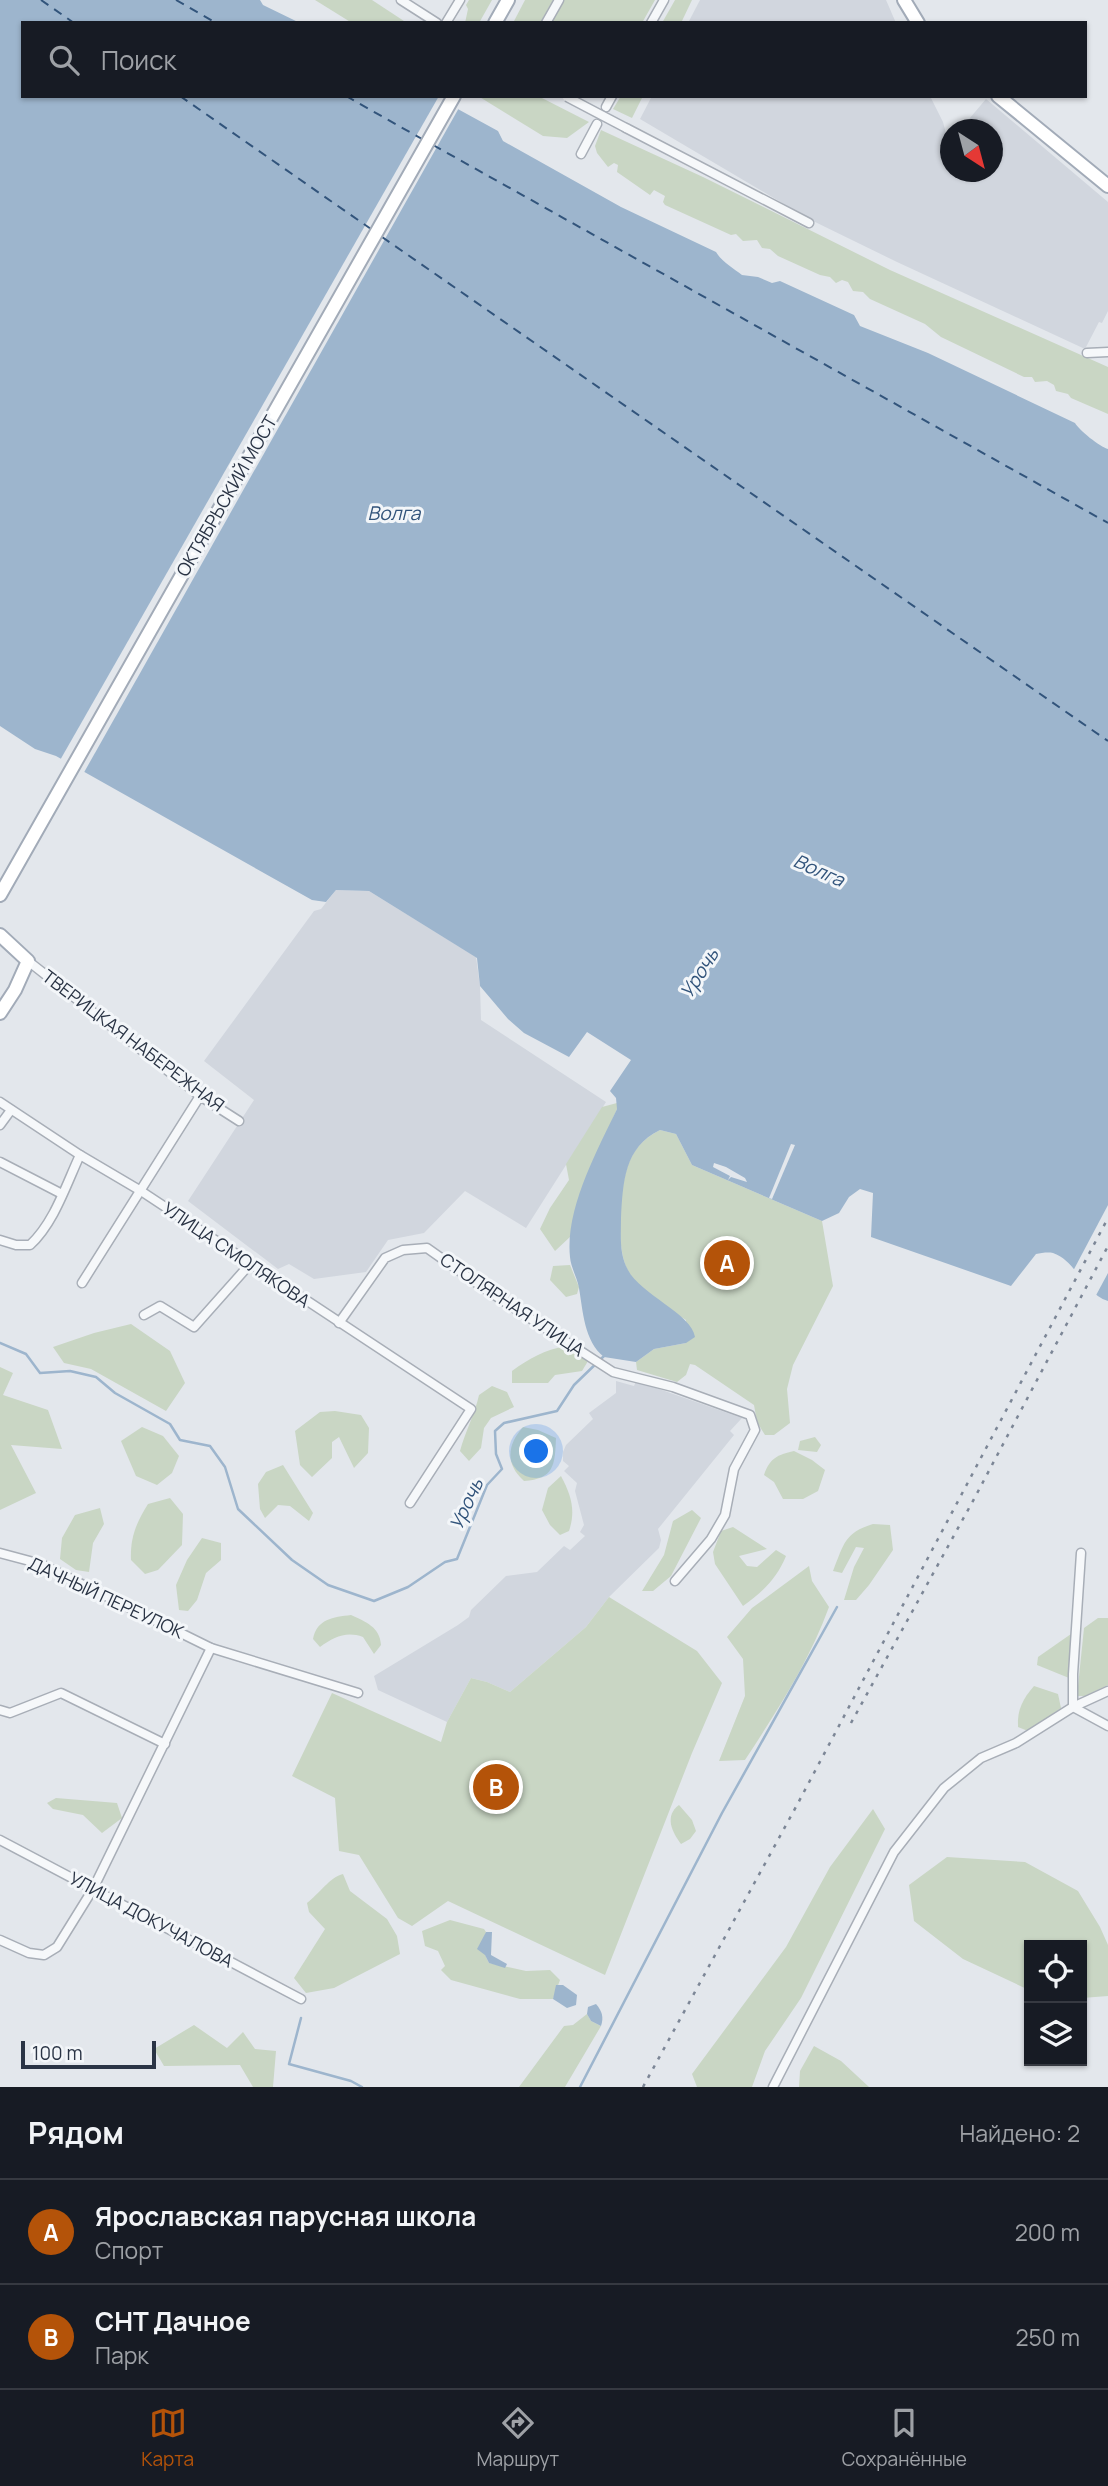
<!DOCTYPE html>
<html lang="ru">
<meta charset="utf-8">
<style>
body{margin:0;font-family:Manrope,sans-serif;background:#242831;color:#f1f3f6}
.controls{position:absolute;right:21px;bottom:21px;display:grid;overflow:hidden;border-radius:0px;box-shadow:0 2px 5px #0004}
.controls button{width:63px;height:63px;display:grid;place-items:center;padding:0;border:0;border-bottom:2px solid #363941;background:#171b24;color:#f1f3f6;font:35px sans-serif}
.compass{position:absolute;left:940px;top:119px;width:63px;height:63px;border-radius:50%;background:#171b24;box-shadow:0 2px 5px #0004;rotate:144deg}
.scale{position:absolute;left:21px;bottom:18px;width:135px;box-sizing:border-box;padding-left:7px;border:4px solid #2a3445;border-top:0;font-size:19px;line-height:24px;white-space:nowrap;color:#2a3445;-webkit-text-stroke:5px #f3f6f9;paint-order:stroke}
.you{position:absolute;left:537px;top:1452px;width:24px;height:24px;margin:-18px;border:5px solid #fff;border-radius:50%;background:#1a73e8;box-shadow:0 0 0 10px #1a73e833}
.badge{display:grid;place-items:center;width:46px;height:46px;border-radius:50%;background:#b45309;color:#fff;font-size:23px;font-weight:700}
.pin{position:absolute;translate:-50% -50%;border:4px solid #fff;box-shadow:0 2px 7px #0006}
.list{margin:0;padding:0;list-style:none}
h2{display:flex;justify-content:space-between;align-items:center;height:91px;margin:0;padding:0 28px;font-size:30px}
h2 small{font-size:23px;font-weight:400;color:#9ea1a6}
.list li{display:grid;grid-template-columns:46px 1fr auto;gap:21px;align-items:center;box-sizing:border-box;height:105px;padding:0 28px;border-top:2px solid #363941}
.list b{display:block;font-size:26px;white-space:nowrap}
.list p{margin:0;font-size:23px;white-space:nowrap;color:#9ea1a6}
.list em{font-size:23px;font-style:normal;color:#9ea1a6}
.icon{flex:none;width:38px;height:38px;fill:none;stroke:currentColor;stroke-width:2;stroke-linecap:round;stroke-linejoin:round}
.map{position:relative;flex:none;width:1108px;height:2087px;overflow:hidden}
.search{position:absolute;background:#171b24;box-shadow:0 2px 5px #0004;left:21px;right:21px;top:21px;height:77px;display:flex;align-items:center;gap:18px;box-sizing:border-box;padding:0 24px;border-radius:0px;color:#9ea1a6;font-size:26px}
.sheet{height:301px;background:#171b24}
nav{display:flex;justify-content:space-around;align-items:center;box-sizing:border-box;height:98px;border-top:2px solid #363941;background:#171b24;font-size:19px;color:#9ea1a6}
nav a{display:grid;justify-items:center;gap:4px}
nav .on{color:#b45309}
.map>svg:first-child{display:block}
.built{fill:#d1d6de}
.green{fill:#c9d6c4}
.water{fill:#9db5cd}
.pier{fill:#e3e7ec}
.lines{fill:none;stroke-linecap:round;stroke-linejoin:round}
.stream{stroke:#9db5cd;stroke-width:2.5}
.ferry{stroke:#32547b;stroke-width:2;stroke-dasharray:9 7;stroke-linecap:butt}
.street-casing{stroke:#a8aeb7;stroke-width:11}
.primary-casing{stroke:#a2abb8;stroke-width:16}
.street{stroke:#f6f8fa;stroke-width:8}
.primary{stroke:#fff;stroke-width:12}
.rail{stroke:#7c8696;stroke-width:2.5;stroke-dasharray:3.5 7;stroke-linecap:butt}
.street-bridge-casing{stroke:#a8aeb7;stroke-width:11;stroke-linecap:butt}
.street-bridge{stroke:#f6f8fa;stroke-width:8}
.labels{text-anchor:middle;stroke-width:6;stroke-linejoin:round;paint-order:stroke}
.street-label{font-size:18px;fill:#2a3445;stroke:#f3f6f9}
.water-label{font-size:19px;font-style:italic;fill:#32547b;stroke:#f3f6f9}
</style>
<div class="map">
<svg width="1108" height="2087" viewBox="0 0 1108 2087">
<rect width="100%" height="100%" fill="#e3e7ec"/>
<g class="built">
<polygon points="700,0 886,0 896,23 688,23"/>
<polygon points="652,96 930,96 943,122 950,149 950,172 992,172 992,130 970,129 964,125 986,99 1108,202 1108,311 1102,323 1099,322 1085,349 897,262 811,220 640,119"/>
<polygon points="336,890 369,891 476,957 480,986 481,1020 606,1102 526,1228 465,1191 424,1233 388,1240 366,1272 314,1279 289,1264 278,1269 188,1201 254,1100 204,1061 314,911 321,909"/>
<polygon points="616,1381 634,1386 636,1381 742,1418 730,1431 734,1435 658,1529 661,1540 659,1548 609,1597 586,1627 510,1692 487,1682 471,1678 447,1722 378,1690 374,1676 458,1625 469,1617 471,1610 506,1576 537,1572 564,1546 570,1550 585,1536 580,1532 584,1525 575,1491 577,1483 564,1471 569,1466 563,1461 563,1452 566,1445 593,1419 589,1413 616,1393"/>
</g>
<g class="green">
<polygon points="315,0 372,0 407,23 352,23"/>
<polygon points="469,0 492,0 479,23 465,23 468,9 466,5"/>
<polygon points="525,0 553,0 540,23 513,23"/>
<polygon points="563,0 655,0 642,23 549,23"/>
<polygon points="675,0 692,0 681,23 662,23"/>
<polygon points="478,96 538,96 589,122 567,138 543,136"/>
<polygon points="621,96 643,96 632,118 613,109"/>
<polygon points="601,130 703,177 890,270 1108,367 1108,414 1071,398 1068,394 1056,391 1054,385 1047,381 1035,382 1032,377 1024,377 941,337 925,324 870,299 863,292 853,291 848,282 842,280 836,283 830,277 820,275 778,256 770,249 762,248 757,240 743,241 736,234 731,235 665,205 663,202 665,196 654,190 650,195 617,172 618,165 614,163 608,167 597,153 595,146"/>
<polygon points="617,1103 617,1109 580,1194 571,1236 555,1251 540,1229 550,1208 569,1180 566,1164 602,1107"/>
<path d="M660,1130l16,4 16,31 130,56 11,65 -40,79 -6,24 3,34 -16,12h-9l-8,-13 -3,-17 -59,-40 -5,-1 -4,11 -9,7 -40,-12 -1,-8 18,-13 32,-6v-23c-19,-12 -46,-28 -58,-49 -13,-23 -9,-87 2,-111 6,-14 16,-23 30,-30z"/>
<polygon points="570,1265 579,1287 577,1294 566,1297 550,1280 553,1266"/>
<polygon points="131,1324 170,1351 185,1383 166,1411 91,1369 64,1363 53,1347 94,1333"/>
<path d="M566,1346l22,15 -6,10 -27,4 -7,8h-36v-12c18,-13 32,-21 54,-25z"/>
<polygon points="0,1367 13,1373 3,1395 48,1410 62,1449 11,1445 36,1493 0,1510"/>
<path d="M492,1386l15,6 7,15 -23,11 -7,10 -3,20 -12,13 -9,-10c5,-19 15,-37 19,-56z"/>
<polygon points="335,1411 361,1415 369,1428 368,1453 354,1468 339,1437 332,1442 332,1458 312,1477 300,1465 295,1431 320,1412"/>
<polygon points="142,1427 163,1436 179,1456 172,1473 157,1485 136,1476 121,1441"/>
<path d="M523,1427l15,3 18,8c-1,27 -2,41 -32,43 -19,-17 -17,-36 -1,-54z"/>
<polygon points="815,1437 821,1445 817,1452 798,1450 800,1441"/>
<path d="M794,1451l18,9 13,10 -7,21 -15,8h-20l-9,-17 -10,-7c6,-17 13,-20 30,-24z"/>
<polygon points="283,1465 313,1513 309,1521 290,1506 278,1505 265,1518 260,1509 258,1484 266,1472"/>
<path d="M561,1476c10,19 15,34 8,55l-9,4 -10,-10 -8,-15 6,-22z"/>
<path d="M170,1498l13,16 -1,31 -24,25 -13,4 -14,-14c-1,-22 5,-37 17,-56z"/>
<polygon points="100,1508 104,1524 93,1543 89,1572 76,1570 60,1559 62,1538 75,1515"/>
<polygon points="692,1510 701,1518 671,1576 653,1591 642,1591 664,1555 673,1521"/>
<path d="M873,1524l17,1 3,25 -24,35 -13,15h-12l10,-33 10,-19 -8,-1 -14,26 -9,-2c11,-27 11,-38 40,-47z"/>
<path d="M733,1527l34,22 -28,7 8,10 10,1 19,-17 10,6c-9,22 -23,36 -43,50l-28,-42 -2,-12 8,-21z"/>
<polygon points="202,1538 221,1543 221,1560 206,1573 197,1600 188,1611 179,1610 176,1585 187,1560"/>
<path d="M809,1566l3,15 17,26c-20,55 -52,104 -84,153l-26,1 26,-65 -2,-37 -16,-22 25,-29z"/>
<polygon points="609,1597 697,1651 722,1683 692,1753 605,1975 448,1901 412,1926 398,1918 359,1855 339,1851 335,1798 292,1776 332,1693 441,1742 447,1722 471,1678 487,1682 510,1692 586,1627"/>
<path d="M351,1615c15,7 29,12 30,30l-7,9 -11,-17c-17,-6 -29,0 -43,10l-7,-8c4,-20 20,-22 38,-24z"/>
<polygon points="1098,1618 1108,1618 1108,1685 1085,1696 1077,1696 1084,1628"/>
<polygon points="1071,1634 1069,1678 1037,1665 1038,1657"/>
<path d="M1034,1686l24,8 3,14 -33,23 -10,-4c-1,-18 5,-28 16,-41z"/>
<polygon points="56,1798 117,1803 122,1818 102,1833 83,1815 53,1809 47,1803"/>
<path d="M679,1805l13,15 4,11 -6,8 -9,5c-9,-12 -17,-28 -2,-39z"/>
<polygon points="873,1809 885,1829 801,1998 765,2051 752,2087 697,2087 692,2074 786,1947 830,1867"/>
<polygon points="947,1857 1025,1862 1078,1891 1100,1927 1108,1945 1108,1996 1082,1998 1082,1945 1029,1945 1029,1990 963,1959 914,1921 909,1885"/>
<path d="M343,1874l7,17 37,28 10,17 3,18 -66,34 -28,5 -12,-15 31,-49 -16,-17 -2,-9c12,-9 23,-26 36,-29z"/>
<path d="M450,1920l34,9 2,3c-4,12 -3,20 3,31l37,8 24,-1 10,10 -7,19h-33l-69,-19 -10,-10 4,-4 -7,-15 -13,-5 -3,-15z"/>
<polygon points="587,2014 591,2021 601,2026 565,2087 519,2087 564,2026 573,2025"/>
<polygon points="194,2025 227,2048 243,2032 255,2049 276,2051 273,2087 253,2087 240,2065 164,2066 154,2049"/>
<polygon points="814,2046 841,2061 869,2087 799,2087 800,2071"/>
</g>
<g class="water">
<path d="M0,0h260l3,5 37,18h-277v73h411l64,35 5,10 118,66 95,45c6,10 17,16 26,23l16,2 14,6 8,-2 74,34 6,11 68,27 147,70c4,7 25,24 33,26v852c-24,-7 -31,-40 -55,-48 -5,-1 -12,0 -17,1l-25,32 -140,-49 2,-44 -13,-4 -11,8 -10,16 -17,8 -130,-56 -16,-31 -16,-4c-36,17 -37,53 -39,88 0,18 -2,36 7,52 12,24 64,44 67,67l-9,6 -32,6 -18,13 -32,-5c-20,-16 -21,-46 -25,-69 -2,-11 -8,-20 -9,-31 -5,-48 27,-106 47,-148l-1,-11 -6,-7 21,-31 -44,-28 -18,25 -45,-24 -16,-14 -28,-33 -3,-28 -108,-67 -33,-1 -10,12 -14,-2 -256,-144 -21,-7 -35,-23z"/>
<polygon points="486,1932 492,1932 491,1955 507,1964 505,1968 489,1963 485,1955 477,1949"/>
<polygon points="556,1985 563,1985 577,1995 576,2005 567,2008 553,1999"/>
<path d="M596,2004c6,7 8,13 5,22l-10,-5 -4,-7 1,-7z"/>
</g>
<g class="pier">
<polygon points="439,96 460,106 82,776 59,762"/>
<polygon points="791,1144 795,1145 772,1199 769,1198"/>
<polygon points="714,1163 726,1167 745,1178 747,1182 731,1177 728,1180 730,1176 713,1167"/>
<polygon points="1108,1205 1108,1273 1094,1299 1072,1273"/>
</g>
<g class="lines">
<g class="stream">
<polyline points="0,1343 26,1354 40,1373 70,1371 96,1377 115,1393 170,1424 180,1440 210,1446 225,1467 238,1509 292,1560 328,1585 374,1601 408,1587 445,1562 457,1559 487,1485 502,1469 496,1454 495,1431 504,1423 557,1411 574,1385 604,1356"/>
<polyline points="301,2018 289,2064 351,2081 362,2087"/>
<polyline points="580,2087 722,1813 837,1607"/>
</g>
<g class="ferry">
<polyline points="41,0 74,23"/>
<polyline points="176,0 216,23"/>
<polyline points="180,96 371,229"/>
<polyline points="346,96 422,139"/>
<polyline points="433,145 1108,523"/>
<polyline points="382,237 1108,741"/>
</g>
<defs>
<g id="street">
<polyline points="401,0 437,23"/>
<polyline points="446,23 460,0"/>
<polyline points="546,23 559,0"/>
<polyline points="651,23 664,0"/>
<polyline points="606,107 612,96"/>
<polyline points="626,128 809,223"/>
<polyline points="581,154 597,124"/>
<polyline points="1087,353 1108,352"/>
<polyline points="28,961 200,1096 239,1121"/>
<polyline points="0,1102 80,1155 141,1191 471,1409 410,1503"/>
<polyline points="0,1125 11,1110"/>
<polyline points="0,1162 62,1194"/>
<path d="M0,1240l16,5h14c24,-22 36,-60 50,-90"/>
<polyline points="82,1283 200,1096"/>
<polyline points="144,1315 160,1306 194,1327 250,1264"/>
<polyline points="339,1323 385,1258 403,1250 427,1248 485,1289 613,1372 673,1387 750,1415 755,1430 734,1469 725,1515 711,1539 675,1581"/>
<polyline points="0,1553 41,1564 211,1648 358,1693"/>
<polyline points="1081,1553 1073,1674 1073,1707 1108,1726"/>
<polyline points="0,1710 10,1713 61,1693 165,1744"/>
<polyline points="0,1840 301,1999"/>
<polyline points="0,1940 29,1953 44,1955 57,1947 93,1889 211,1648"/>
<polyline points="773,2087 894,1852 944,1788 981,1758 1016,1743 1073,1707 1108,1691"/>
</g>
<g id="primary">
<polyline points="904,0 918,23"/>
<polyline points="495,23 508,0"/>
<polyline points="998,96 1108,186"/>
<polyline points="0,895 454,96"/>
<polyline points="0,935 28,961 15,990 0,1013"/>
</g>
</defs>
<use href="#street" class="street-casing"/>
<use href="#primary" class="primary-casing"/>
<use href="#street" class="street"/>
<use href="#primary" class="primary"/>
<g class="rail">
<polyline points="851,1723 974,1499 1108,1246"/>
<polyline points="643,2087 797,1805 1108,1218"/>
</g>
<defs>
<polyline id="street-bridge" points="567,97 626,128"/>
</defs>
<use href="#street-bridge" class="street-bridge-casing"/>
<use href="#street-bridge" class="street-bridge"/>
</g>
<g class="labels">
<g class="street-label">
<text transform="translate(227 496) rotate(-60)" y="6">ОКТЯБРЬСКИЙ МОСТ</text>
<text transform="translate(133 1041) rotate(37)" y="6">ТВЕРИЦКАЯ НАБЕРЕЖНАЯ</text>
<text transform="translate(236 1255) rotate(34)" y="6">УЛИЦА СМОЛЯКОВА</text>
<text transform="translate(512 1305) rotate(34)" y="6">СТОЛЯРНАЯ УЛИЦА</text>
<text transform="translate(106 1598) rotate(25)" y="6">ДАЧНЫЙ ПЕРЕУЛОК</text>
<text transform="translate(151 1920) rotate(28)" y="6">УЛИЦА ДОКУЧАЛОВА</text>
</g>
<g class="water-label">
<text x="394" y="520">Волга</text>
<text transform="translate(819 870) rotate(24)" y="7">Волга</text>
<text transform="translate(699 973) rotate(-58)" y="7">Урочь</text>
<text transform="translate(466 1504) rotate(-65)" y="7">Урочь</text>
</g>
</g>
</svg>
<div class="controls">
<button><svg class="icon" aria-label="locate" viewBox="0 0 24 24"><circle cx="12" cy="12" r="6"/><path d="M12 2v4M12 18v4M2 12h4M18 12h4"/></svg></button>
<button><svg class="icon" aria-label="layers" viewBox="0 0 24 24"><path d="M12 4l9 5-9 5-9-5zM3 14l9 5 9-5"/></svg></button>
</div>
<svg class="compass" viewBox="-18 -18 36 36"><path d="M0-13l5 13h-10z" fill="#e53935"/><path d="M0 13l5-13h-10z" fill="#9ea1a6"/></svg>
<div class="scale">100 m</div>
<div class="you"></div>
<div class="pin badge" style="left:727px;top:1263px">A</div>
<div class="pin badge" style="left:496px;top:1787px">B</div>
<div class="search"><svg class="icon" aria-label="search" viewBox="0 0 24 24"><circle cx="10" cy="10" r="6"/><path d="M15 15l6 6"/></svg>Поиск</div>
</div>
<section class="sheet">
<h2>Рядом<small>Найдено: 2</small></h2>
<ul class="list">
<li><span class="badge">A</span><div><b>Ярославская парусная школа</b><p>Спорт</p></div><em>200 m</em></li>
<li><span class="badge">B</span><div><b>СНТ Дачное</b><p>Парк</p></div><em>250 m</em></li>
</ul>
</section>
<nav>
<a class="on"><svg class="icon" aria-label="map" viewBox="0 0 24 24"><path d="M3 6l6-2 6 2 6-2v14l-6 2-6-2-6 2zM9 4v14M15 6v14"/></svg>Карта</a>
<a><svg class="icon" aria-label="directions" viewBox="0 0 24 24"><path d="M12 3l9 9-9 9-9-9zM9 14v-3h6M13 9l2 2-2 2"/></svg>Маршрут</a>
<a><svg class="icon" aria-label="saved" viewBox="0 0 24 24"><path d="M7 4h10v16l-5-4-5 4z"/></svg>Сохранённые</a>
</nav>
